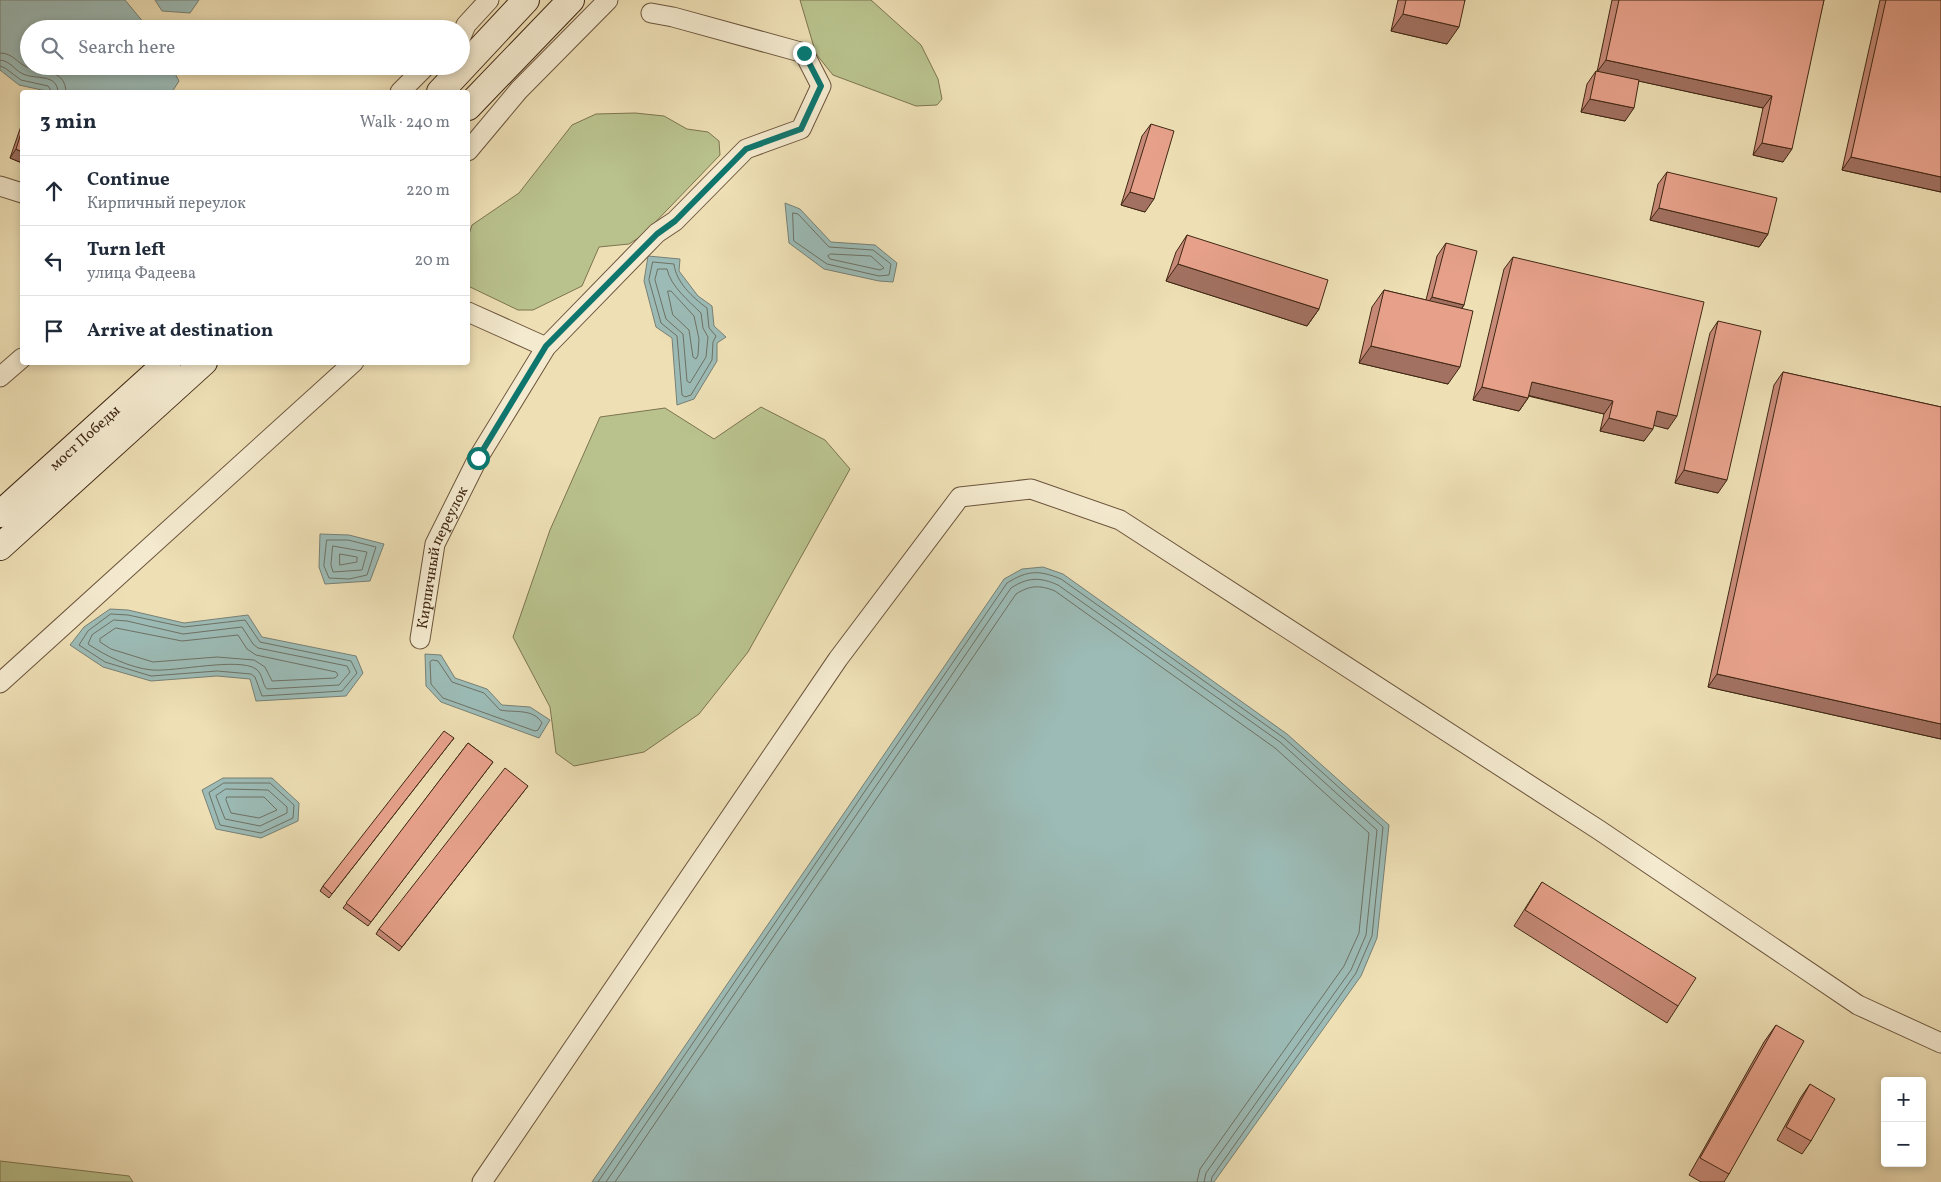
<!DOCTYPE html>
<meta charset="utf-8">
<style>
body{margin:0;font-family:Vollkorn,serif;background:#f6f6f7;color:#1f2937}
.controls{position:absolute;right:15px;bottom:15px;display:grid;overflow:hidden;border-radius:5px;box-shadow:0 2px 8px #0003}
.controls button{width:45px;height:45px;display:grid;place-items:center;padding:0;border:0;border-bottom:1px solid #e0e1e3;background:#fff;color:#1f2937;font:25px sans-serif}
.stop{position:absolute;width:15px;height:15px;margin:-11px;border:4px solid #0f766e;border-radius:50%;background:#fff}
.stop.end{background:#0f766e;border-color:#fff;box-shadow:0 1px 5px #0008}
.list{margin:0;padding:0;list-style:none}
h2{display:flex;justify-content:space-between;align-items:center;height:65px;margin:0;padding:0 20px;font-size:21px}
h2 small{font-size:16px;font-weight:400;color:#747a83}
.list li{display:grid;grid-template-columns:32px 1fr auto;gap:15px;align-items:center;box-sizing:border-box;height:70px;padding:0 20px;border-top:1px solid #e0e1e3}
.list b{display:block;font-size:19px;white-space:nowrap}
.list p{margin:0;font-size:16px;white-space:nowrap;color:#747a83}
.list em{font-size:16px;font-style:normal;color:#747a83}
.icon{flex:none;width:28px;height:28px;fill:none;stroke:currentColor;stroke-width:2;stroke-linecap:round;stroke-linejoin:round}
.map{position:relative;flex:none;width:1941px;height:1182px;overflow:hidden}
.search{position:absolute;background:#fff;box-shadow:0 2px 8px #0003;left:20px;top:20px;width:450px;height:55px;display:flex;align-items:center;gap:12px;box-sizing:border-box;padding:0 18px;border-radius:28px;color:#747a83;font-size:19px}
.panel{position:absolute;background:#fff;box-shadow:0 2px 8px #0003;left:20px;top:90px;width:450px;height:275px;border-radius:5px}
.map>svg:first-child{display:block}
.green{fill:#b9c28d;stroke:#7c7450}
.water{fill:#9cbbb6;stroke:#778075}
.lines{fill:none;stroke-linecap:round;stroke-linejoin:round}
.shore{stroke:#6e7164;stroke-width:1}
.street-casing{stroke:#6c553c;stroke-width:21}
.secondary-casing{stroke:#402713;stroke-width:28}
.street{stroke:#f4eacf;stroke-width:19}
.secondary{stroke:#f4eacf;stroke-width:26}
.wall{fill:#c78a78;stroke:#402713}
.shaded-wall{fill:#a27161;stroke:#402713}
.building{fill:#e7a18b;stroke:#402713}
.route{stroke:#0f766e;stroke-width:6}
.labels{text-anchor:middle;stroke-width:4;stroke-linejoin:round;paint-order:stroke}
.street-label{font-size:15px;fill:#402713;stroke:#f4eacf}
</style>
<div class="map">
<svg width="1941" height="1182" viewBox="0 0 1941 1182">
<rect width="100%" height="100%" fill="#eedfb5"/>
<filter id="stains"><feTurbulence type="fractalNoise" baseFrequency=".004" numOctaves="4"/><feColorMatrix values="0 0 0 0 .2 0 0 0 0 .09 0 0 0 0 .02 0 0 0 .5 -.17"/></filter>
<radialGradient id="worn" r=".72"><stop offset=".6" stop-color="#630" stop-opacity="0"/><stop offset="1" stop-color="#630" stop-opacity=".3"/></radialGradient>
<g class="green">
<polygon points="800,0 871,0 921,45 938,79 942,99 937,105 916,106 833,75 816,54"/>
<polygon points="635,113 664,116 687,129 708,132 719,141 720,155 643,235 629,244 599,247 582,286 533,310 518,310 468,286 468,237 472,225 519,193 572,125 596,114"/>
<polygon points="761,407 825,440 850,469 748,652 699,714 644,752 574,766 556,753 550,707 513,637 550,530 600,417 665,408 714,439"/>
<polygon points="0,1161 129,1176 133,1182 0,1182"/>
</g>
<g class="water">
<polygon points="0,0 125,0 149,29 29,29 29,66 171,66 179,81 172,92 51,92 19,85 0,70"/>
<polygon points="155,0 199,0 190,13 162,11"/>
<polygon points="785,203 800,209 831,242 875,245 897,263 893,282 879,281 824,269 789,243"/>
<polygon points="648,256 680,259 679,271 698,296 712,306 714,326 726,337 717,343 717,361 694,399 677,405 672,338 656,327 644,281"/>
<polygon points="320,534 349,535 384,544 370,581 325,584 319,567"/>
<polygon points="1043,567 1063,574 1287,734 1389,825 1377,938 1361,976 1214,1182 592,1182 1004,579 1022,569"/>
<polygon points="110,609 128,610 184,623 248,615 262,637 356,656 363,673 346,696 256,701 250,679 217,676 151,681 103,667 70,645 84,627"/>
<polygon points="425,654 441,655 455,678 487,689 502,705 530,707 550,720 539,738 441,702 426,686"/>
<polygon points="223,778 272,778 299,803 298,821 261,838 216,829 202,790"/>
</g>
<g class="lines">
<g class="shore">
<path d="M0,53c13,0 17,10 27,14 16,7 38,1 39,25"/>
<path d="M0,60c11,1 14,10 23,14 13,6 34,-1 35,18"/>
<polyline points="0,66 5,68 21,80 48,86 52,92"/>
<polygon points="793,213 798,214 829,247 873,250 891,264 889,275 879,276 827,264 794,241"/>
<polygon points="831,254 871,256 884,268 880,270 830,259 828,256"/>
<path d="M653,262l21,2c2,18 18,33 33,44l2,20 7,8 -3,6 -1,18 -21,35 -6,2 -3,-2 -5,-59 -16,-13 -12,-43z"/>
<path d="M658,269h9c4,18 22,32 34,44l2,15 5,9 -2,20 -16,26 -3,-2 -4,-47 -17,-15 -11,-39z"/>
<polygon points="668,291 671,291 694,316 699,339 698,355 696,359 693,357 689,330 673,315"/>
<polygon points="327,540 348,540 376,547 367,575 349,579 329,578 324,566"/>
<polygon points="333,546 367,552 362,570 333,572 331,565"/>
<polygon points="340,554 357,557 357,562 340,565"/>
<polygon points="111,614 128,615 184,627 245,620 260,642 351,661 357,673 342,691 262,696 255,677 251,674 217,671 151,676 105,662 79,645 88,631"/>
<path d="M114,620l13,1 56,13 59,-7 11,17 5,4 89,18 3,6 -11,13 -72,4c-5,-5 -4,-15 -11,-20 -17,-12 -81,3 -104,1 -22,-2 -46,-14 -64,-26l4,-9z"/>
<polygon points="116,628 182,641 238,635 247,649 256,655 336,672 338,675 335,678 272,681 265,667 254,660 217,657 153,662 111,649 100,642 100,639"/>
<path d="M433,660l5,1 14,21 32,11 16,17c15,3 33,-2 42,13l-4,7 -3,1 -92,-33 -12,-14 -1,-22z"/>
<polygon points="224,783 270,783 294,805 293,818 261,833 220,825 209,793"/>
<polygon points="226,789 268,790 287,807 287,813 260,826 225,819 216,796"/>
<polygon points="227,797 264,797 277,810 259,818 231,813 226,800"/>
<path d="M598,1182l409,-599c21,-13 32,-13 54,-4l223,159 99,89 -11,109 -16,37 -144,204 -1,5"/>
<path d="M606,1182l405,-594c17,-11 29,-11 47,-3l222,157 97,88 -11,105 -15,35 -145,203 -2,9"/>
<path d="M615,1182l401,-588c14,-9 24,-9 39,-3l220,157 94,85 -10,100 -15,33 -144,203 -3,13"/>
</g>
<defs>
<g id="street">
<polyline points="461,37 466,25 489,0"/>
<polyline points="400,92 426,66"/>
<polyline points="468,151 519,90 608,0"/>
<polyline points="0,186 22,193"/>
<polyline points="468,312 546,347"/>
<polyline points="0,377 22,358"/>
<path id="s1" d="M420,639l15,-95 43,-86 68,-111 111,-114 18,-12 71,-72 55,-20 20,-43 -17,-33 -131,-36 -22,-4"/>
<polyline points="0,683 354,362"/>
<polyline points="482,1182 838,659 960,497 1031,489 1120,520 1599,830 1858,1005 1941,1043"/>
</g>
<g id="secondary">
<polyline points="440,92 526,0"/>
<polyline points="468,107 571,0"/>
<path id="s2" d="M0,514l168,-152"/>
<polyline points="0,547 204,362"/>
</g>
</defs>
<use href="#street" class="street-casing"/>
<use href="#secondary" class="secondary-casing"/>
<use href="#street" class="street"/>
<use href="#secondary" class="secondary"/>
</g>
<g class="wall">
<polygon points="1398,0 1465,0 1447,44 1391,31"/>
<polygon points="1612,0 1824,0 1783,162 1753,155 1763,108 1639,81 1625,121 1581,112 1587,84 1596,71 1597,72"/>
<polygon points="1880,0 1941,0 1941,192 1842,170"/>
<polygon points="1151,124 1145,212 1121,205 1142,136"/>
<polygon points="22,125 22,163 10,158 20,129"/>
<polygon points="1667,172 1768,234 1759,247 1650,220 1658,184"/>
<polygon points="1187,235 1319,309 1307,326 1166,281 1176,252"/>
<polygon points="1446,243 1464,305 1462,308 1448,384 1359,363 1372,307 1384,290 1426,300 1437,256"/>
<polygon points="1513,257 1668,429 1654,425 1644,441 1600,431 1604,414 1528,396 1528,398 1519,411 1473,400 1504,269"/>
<polygon points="1718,321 1718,493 1675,483 1710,333"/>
<polygon points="1783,372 1941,407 1941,739 1708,687 1774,385"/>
<polygon points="454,738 329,898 320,891 323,886"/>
<polygon points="468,743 493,762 368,926 343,908"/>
<polygon points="528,786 399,951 376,934 379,929"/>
<polygon points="1542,882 1678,1006 1667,1023 1514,926 1531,899"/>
<polygon points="1776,1025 1729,1174 1724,1182 1701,1182 1689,1175 1764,1042"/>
<polygon points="1810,1084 1811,1141 1802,1154 1777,1140 1801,1097"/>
</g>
<g class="shaded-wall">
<polygon points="1403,14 1459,27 1447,44 1391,31"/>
<polygon points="1606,60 1772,96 1763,108 1597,72"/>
<polygon points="1590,99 1634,108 1625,121 1581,112"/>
<polygon points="1762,143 1792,149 1783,162 1753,155"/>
<polygon points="16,149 22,152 22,163 10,158"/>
<polygon points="1851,157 1941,177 1941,192 1842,170"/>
<polygon points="1130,192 1154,199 1145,212 1121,205"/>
<polygon points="1659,208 1768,234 1759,247 1650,220"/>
<polygon points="1178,264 1319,309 1307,326 1166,281"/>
<polygon points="1432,297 1464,305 1455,318 1423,310"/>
<polygon points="1371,346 1460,367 1448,384 1359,363"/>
<polygon points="1532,382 1613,401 1604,414 1523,394"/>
<polygon points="1482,387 1528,398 1519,411 1473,400"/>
<polygon points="1657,411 1677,416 1668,429 1648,424"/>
<polygon points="1609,418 1653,429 1644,441 1600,431"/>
<polygon points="1684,470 1727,480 1718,493 1675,483"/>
<polygon points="1717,674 1941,724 1941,739 1708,687"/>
</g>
<g class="building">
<polygon points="1406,0 1465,0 1459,27 1403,14"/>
<polygon points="1619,0 1824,0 1792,149 1762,143 1772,96 1606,60"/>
<polygon points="1886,0 1941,0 1941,177 1851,157"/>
<polygon points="1596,71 1639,80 1634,108 1590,99"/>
<polygon points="1151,124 1174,131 1154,199 1130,192"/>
<polygon points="22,130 22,152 16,149"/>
<polygon points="1667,172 1777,198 1768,234 1659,208"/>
<polygon points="1187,235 1328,280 1319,309 1178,264"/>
<polygon points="1446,243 1477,251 1464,305 1432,297"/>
<polygon points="1513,257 1704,302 1677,416 1657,411 1653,429 1609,418 1613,401 1532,382 1528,398 1482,387"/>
<polygon points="1384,290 1473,311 1460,367 1371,346"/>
<polygon points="1718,321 1761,331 1727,480 1684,470"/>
<polygon points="1783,372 1941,407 1941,724 1717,674"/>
<polygon points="444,731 454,738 332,894 323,886"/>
<polygon points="468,743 493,762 371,922 346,903"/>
<polygon points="505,768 528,786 402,947 379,929"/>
<polygon points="1542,882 1696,978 1678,1006 1525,910"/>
<polygon points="1776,1025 1804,1041 1729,1174 1700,1158"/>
<polygon points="1810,1084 1835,1099 1811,1141 1786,1127"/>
</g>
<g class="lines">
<polyline class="route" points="478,458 546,346 657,234 675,221 746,149 801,129 821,86 804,53"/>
</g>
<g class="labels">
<g class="street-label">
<text dy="5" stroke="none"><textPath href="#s2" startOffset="114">мост Победы</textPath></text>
<text dy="5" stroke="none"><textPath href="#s1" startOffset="85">Кирпичный переулок</textPath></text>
</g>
</g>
<rect width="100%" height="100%" filter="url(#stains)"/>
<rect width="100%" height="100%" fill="url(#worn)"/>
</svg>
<div class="controls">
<button>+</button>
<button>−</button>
</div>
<div class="stop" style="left:478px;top:458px"></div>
<div class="stop end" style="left:804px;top:53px"></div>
<div class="search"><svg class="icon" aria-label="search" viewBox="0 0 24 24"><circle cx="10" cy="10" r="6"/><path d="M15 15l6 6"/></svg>Search here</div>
<section class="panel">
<h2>3 min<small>Walk · 240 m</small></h2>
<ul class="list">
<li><svg class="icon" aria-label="ahead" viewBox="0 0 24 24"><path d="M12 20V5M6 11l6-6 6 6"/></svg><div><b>Continue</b><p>Кирпичный переулок</p></div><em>220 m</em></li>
<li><svg class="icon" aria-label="left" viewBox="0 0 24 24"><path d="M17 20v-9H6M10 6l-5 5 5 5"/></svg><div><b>Turn left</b><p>улица Фадеева</p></div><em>20 m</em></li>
<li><svg class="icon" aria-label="arrive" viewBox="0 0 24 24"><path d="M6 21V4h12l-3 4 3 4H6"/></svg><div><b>Arrive at destination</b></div></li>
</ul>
</section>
</div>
